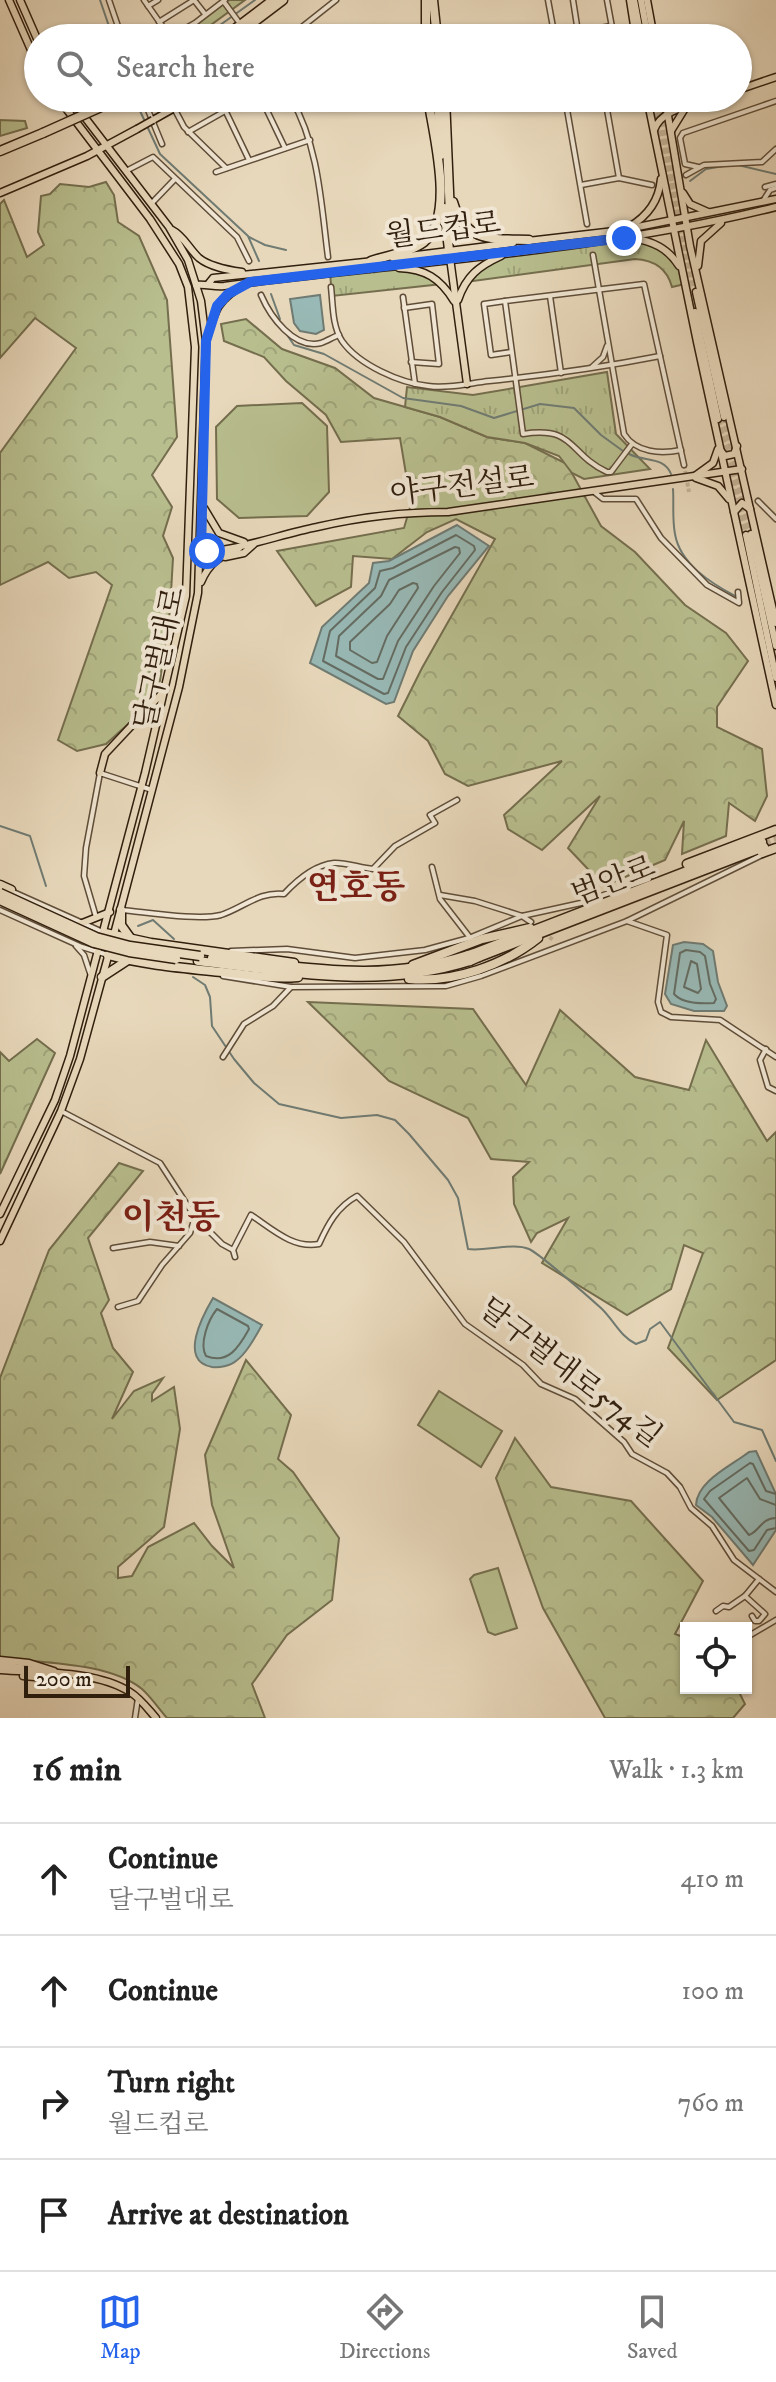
<!DOCTYPE html>
<meta charset="utf-8">
<style>
body{margin:0;font-family:"IM FELL DW Pica","Noto Serif KR",serif;background:#f6f6f6;color:#222}
.controls{position:absolute;right:24px;bottom:24px;display:grid;overflow:hidden;border-radius:0px;box-shadow:0 2px 6px #0004}
.controls button{width:72px;height:72px;display:grid;place-items:center;padding:0;border:0;border-bottom:2px solid #e0e0e0;background:#fff;color:#222;font:40px sans-serif}
.scale{position:absolute;left:24px;bottom:20px;width:106px;box-sizing:border-box;padding-left:8px;border:4px solid #311f0e;border-top:0;font-size:22px;line-height:28px;white-space:nowrap;color:#311f0e;-webkit-text-stroke:6px #f0e6d3;paint-order:stroke}
.stop{position:absolute;width:24px;height:24px;margin:-18px;border:6px solid #2563eb;border-radius:50%;background:#fff}
.stop.end{background:#2563eb;border-color:#fff;box-shadow:0 2px 8px #0008}
.list{margin:0;padding:0;list-style:none}
h2{display:flex;justify-content:space-between;align-items:center;height:104px;margin:0;padding:0 32px;font-size:34px}
h2 small{font-size:26px;font-weight:400;color:#767676}
.list li{display:grid;grid-template-columns:52px 1fr auto;gap:24px;align-items:center;box-sizing:border-box;height:112px;padding:0 32px;border-top:2px solid #e0e0e0}
.list b{display:block;font-size:30px;white-space:nowrap}
.list p{margin:0;font-size:26px;white-space:nowrap;color:#767676}
.list em{font-size:26px;font-style:normal;color:#767676}
.icon{flex:none;width:44px;height:44px;fill:none;stroke:currentColor;stroke-width:2;stroke-linecap:round;stroke-linejoin:round}
.map{position:relative;flex:none;width:776px;height:1718px;overflow:hidden}
.search{position:absolute;background:#fff;box-shadow:0 2px 6px #0004;left:24px;right:24px;top:24px;height:88px;display:flex;align-items:center;gap:20px;box-sizing:border-box;padding:0 28px;border-radius:44px;color:#767676;font-size:30px}
.sheet{height:552px;background:#fff}
nav{display:flex;justify-content:space-around;align-items:center;box-sizing:border-box;height:112px;border-top:2px solid #e0e0e0;background:#fff;font-size:22px;color:#767676}
nav a{display:grid;justify-items:center;gap:4px}
nav .on{color:#2563eb}
.map>svg:first-child{display:block}
.forest{fill:url(#forest-crowns);stroke:#746e4e;stroke-width:2}
.park{fill:url(#park-tufts);stroke:#746e4e;stroke-width:2}
.pitch{fill:#b8be8e;stroke:#746e4e;stroke-width:2}
.water{fill:#98b9b6;stroke:#6f7b73;stroke-width:2}
.lines{fill:none;stroke-linecap:round;stroke-linejoin:round}
.shore{stroke:#646c62;stroke-width:2}
.stream{stroke:#6f7b73;stroke-width:2}
.minor-tunnel{stroke:#c3b398;stroke-width:4;stroke-dasharray:4 2;stroke-linecap:butt}
.major-tunnel{stroke:#c3b398;stroke-width:6;stroke-dasharray:6 3;stroke-linecap:butt}
.highway-tunnel{stroke:#c3b398;stroke-width:8;stroke-dasharray:8 4;stroke-linecap:butt}
.minor-casing{stroke:#5f4d39;stroke-width:7}
.major-casing{stroke:#311f0e;stroke-width:9}
.highway-casing{stroke:#311f0e;stroke-width:11}
.minor{stroke:#f0e6d3;stroke-width:4}
.major{stroke:#e8d8bb;stroke-width:6}
.highway{stroke:#e8d8bb;stroke-width:8}
.major-bridge-casing{stroke:#311f0e;stroke-width:9;stroke-linecap:butt}
.highway-bridge-casing{stroke:#311f0e;stroke-width:11;stroke-linecap:butt}
.major-bridge{stroke:#e8d8bb;stroke-width:6}
.highway-bridge{stroke:#e8d8bb;stroke-width:8}
.route{stroke:#2563eb;stroke-width:10}
.labels{text-anchor:middle;stroke-width:8;stroke-linejoin:round;paint-order:stroke}
.street-label{font-size:30px;fill:#311f0e;stroke:#f0e6d3}
.quarter-label{font-size:34px;font-weight:bold;fill:#7a1f14;stroke:#f0e6d3}
</style>
<div class="map">
<svg width="776" height="1718" viewBox="0 0 776 1718">
<defs>
<pattern id="forest-crowns" width="20" height="18" patternUnits="userSpaceOnUse" patternTransform="scale(2)"><rect width="20" height="18" fill="#b8be8e"/><path d="M2 6a3 3 0 1 1 6 0M12 15a3 3 0 1 1 6 0" fill="none" stroke="#9fa379"/></pattern>
<pattern id="park-tufts" width="24" height="20" patternUnits="userSpaceOnUse" patternTransform="scale(2)"><rect width="24" height="20" fill="#b8be8e"/><path d="M3 7l-1-3M5 7V3M7 7l1-3M15 17l-1-3M17 17v-4M19 17l1-3" fill="none" stroke="#9fa379"/></pattern>
</defs>
<rect width="100%" height="100%" fill="#e8d8bb"/>
<filter id="stains"><feTurbulence type="fractalNoise" baseFrequency=".0025" numOctaves="4"/><feColorMatrix values="0 0 0 0 .2 0 0 0 0 .09 0 0 0 0 .02 0 0 0 .5 -.17"/></filter>
<radialGradient id="worn" r=".72"><stop offset=".6" stop-color="#630" stop-opacity="0"/><stop offset="1" stop-color="#630" stop-opacity=".3"/></radialGradient>
<g class="forest">
<polygon points="0,120 25,121 27,128 0,136"/>
<polygon points="106,182 114,195 118,222 139,236 167,300 177,437 152,475 172,507 163,536 173,558 170,610 160,681 137,716 106,744 77,751 58,740 112,585 96,572 69,578 48,562 0,585 0,453 76,348 35,318 0,358 0,204 4,200 27,257 44,245 38,232 41,196 50,194 60,184 89,187"/>
<polygon points="246,319 282,349 335,368 374,398 440,417 487,437 525,443 567,464 601,526 635,552 685,605 726,633 748,661 717,707 717,727 762,749 767,796 755,821 729,803 726,836 682,854 684,821 665,860 604,886 568,848 600,796 542,850 508,829 504,815 562,761 468,786 445,774 428,741 398,716 422,668 495,539 456,519 427,532 392,559 353,556 351,587 316,606 277,551 404,528 411,504 400,438 341,442 326,415 286,381 264,357 224,341 221,324"/>
<polygon points="308,1002 473,1009 526,1085 560,1010 635,1077 689,1090 706,1040 767,1141 776,1132 776,1360 717,1400 668,1348 703,1253 684,1245 671,1289 627,1315 542,1263 568,1218 537,1233 531,1242 514,1204 513,1177 529,1162 491,1159 468,1118 389,1081"/>
<polygon points="37,1039 55,1053 0,1174 0,1052 9,1061"/>
<path d="M119,1163l24,8 -55,67 21,62 -8,13 12,35 20,24 -21,47 22,-28 29,-13 -11,16v7l22,-14 6,42 -16,98 -46,40v11l14,-2 16,-29 46,-24 18,23 22,22 -22,-63 -7,-50 41,-95 45,55 -13,44 15,13 46,66 -7,62 -45,35 -35,49 13,34h-98c-8,-9 -16,-21 -25,-29 -33,-27 -101,-26 -142,-31v-280l49,-128z"/>
<polygon points="515,1438 551,1487 631,1501 703,1581 675,1634 686,1638 686,1688 737,1688 745,1704 733,1718 605,1718 543,1608 496,1478"/>
</g>
<g class="park">
<polygon points="229,0 245,0 193,38 173,38"/>
<path d="M624,238c33,7 50,11 61,46l-13,3c-5,-19 -18,-27 -37,-28l-169,23c30,-40 112,-38 158,-44z"/>
<polygon points="379,268 417,269 442,284 332,296 330,273"/>
<polygon points="607,372 616,434 650,469 584,479 572,473 559,456 525,443 487,437 440,417 405,407 407,387 473,395"/>
</g>
<g class="pitch">
<polygon points="302,403 327,426 329,492 307,516 239,518 217,499 216,427 237,406"/>
<polygon points="439,1391 502,1431 481,1467 418,1425"/>
<polygon points="498,1568 517,1628 495,1635 488,1632 470,1579 474,1575"/>
</g>
<g class="water">
<polygon points="320,295 324,330 316,334 300,331 294,323 290,299"/>
<polygon points="457,525 489,546 448,596 413,651 394,702 386,704 310,663 322,627 369,583 373,563 389,561"/>
<polygon points="684,942 703,944 713,951 718,982 727,1006 724,1011 694,1011 671,1004 665,994 673,945"/>
<path d="M213,1298l49,27c-7,12 -15,28 -26,36 -6,5 -17,7 -24,6 -34,-6 -9,-52 1,-69z"/>
<path d="M756,1451l20,43v36l-23,35 -41,-48 -16,-12c1,-24 35,-39 53,-53z"/>
</g>
<g class="lines">
<g class="shore">
<polygon points="456,535 474,546 475,550 442,592 406,647 388,693 384,694 323,661 330,631 375,588 380,571 393,568"/>
<polygon points="455,547 459,548 460,553 434,586 398,641 383,679 378,679 336,656 339,636 381,596 389,580"/>
<polygon points="413,583 417,584 418,588 387,636 377,662 372,663 350,650 350,642 390,604 399,590"/>
<path d="M686,950l14,2 5,4 5,28 6,15 -2,4c-14,1 -31,1 -40,-9l6,-41z"/>
<polygon points="691,961 697,964 701,989 698,993 684,987"/>
<path d="M217,1309l31,17 1,3c-10,18 -21,36 -43,27 -7,-12 2,-36 11,-47z"/>
<polyline points="776,1494 766,1491 753,1464 750,1463 710,1491 704,1499 749,1551 754,1550 767,1530 776,1528"/>
<path d="M776,1505l-16,-6 -13,-21 -28,20 30,37c11,-4 12,-17 27,-17"/>
</g>
<g class="stream">
<polyline points="100,0 113,38"/>
<polyline points="202,38 255,0"/>
<polyline points="134,98 160,154 248,236 259,261"/>
<polyline points="738,165 776,174"/>
<polyline points="690,181 706,169 724,166"/>
<polyline points="249,237 265,245 286,250"/>
<polyline points="271,294 280,319"/>
<polyline points="285,332 294,345 324,354 403,398 461,406 494,418 540,404 574,408 601,435 623,451"/>
<path d="M629,454c15,8 35,2 42,20"/>
<path d="M673,489c1,14 -1,30 2,45 5,30 36,49 60,62"/>
<polyline points="0,826 30,836 46,886"/>
<polyline points="138,926 153,920 174,939"/>
<path d="M193,977l12,8 5,12 2,29 22,33 20,24 25,21 62,14 36,-3 18,5 14,14 39,46 10,18 10,51c16,3 45,-7 61,0 11,5 62,50 73,60 13,13 18,27 34,35l10,-4 4,-11 10,-7 74,100 28,8 14,31"/>
</g>
<g class="minor-tunnel">
<polyline points="652,185 686,175"/>
<polyline points="587,224 593,255"/>
<polyline points="684,465 689,492"/>
<polyline points="545,933 553,940"/>
</g>
<g class="major-tunnel">
<polyline points="660,103 672,178 696,292"/>
<polyline points="654,104 690,293"/>
<polyline points="724,417 751,534"/>
<polyline points="718,419 746,535"/>
</g>
<g class="highway-tunnel">
<polyline points="762,842 776,837"/>
<polyline points="764,847 776,843"/>
</g>
<defs>
<g id="minor">
<polyline points="109,0 122,38"/>
<polyline points="144,0 170,37 195,23 225,0"/>
<polyline points="194,0 205,14"/>
<polyline points="548,0 555,38"/>
<polyline points="573,0 578,32 611,26"/>
<polyline points="607,0 614,38"/>
<polyline points="224,2 238,21"/>
<polyline points="148,6 158,0"/>
<polyline points="159,22 194,0"/>
<polyline points="288,38 336,0"/>
<polyline points="143,98 162,144"/>
<polyline points="261,98 285,148"/>
<path d="M291,98c28,49 30,105 37,159"/>
<polyline points="565,98 587,224"/>
<polyline points="605,98 619,178"/>
<polyline points="174,108 184,127 226,168"/>
<polyline points="226,112 249,160"/>
<polyline points="188,132 248,98"/>
<polyline points="698,167 685,164 680,138 683,133 776,101"/>
<polyline points="126,171 153,157 237,237 249,261"/>
<polyline points="216,172 310,140"/>
<polyline points="686,175 704,165 762,162 776,149"/>
<polyline points="581,185 619,178 652,185"/>
<polyline points="765,187 776,184"/>
<polyline points="763,201 770,190 776,188"/>
<polyline points="151,204 174,180"/>
<path d="M593,255l31,179c12,19 37,20 57,16"/>
<path d="M331,287c2,17 1,39 11,54 17,24 58,42 86,45 20,3 42,-3 61,-5 58,-6 115,-14 171,-25"/>
<path d="M261,295c9,21 33,55 60,48 6,-2 12,-6 18,-8"/>
<polyline points="550,296 561,373"/>
<polyline points="403,297 415,384"/>
<polyline points="505,301 484,304 491,355 511,352"/>
<polyline points="404,308 432,304 439,364 411,362"/>
<polyline points="592,367 603,357 607,346"/>
<path d="M632,444l-21,28h-4c-40,-19 -31,-46 -84,-38l-18,-133 139,-17 40,181"/>
<polyline points="593,491 603,499 636,499 661,538 707,585 739,603 738,592"/>
<polyline points="758,501 776,519"/>
<polyline points="432,867 440,899 471,939"/>
<polyline points="11,891 105,933"/>
<polyline points="440,895 475,901 522,916"/>
<polyline points="0,910 82,947 108,955"/>
<path d="M121,910c24,2 78,11 100,5 22,-7 38,-24 63,-21 13,-14 30,-29 50,-31 10,-1 27,5 39,6l22,-23 40,-23 -5,-8 27,-15"/>
<polyline points="96,917 84,876 86,848 100,773 152,790"/>
<polyline points="627,921 667,935 658,1002 661,1012 671,1017 720,1020 776,1057"/>
<polyline points="531,922 522,916 581,903 649,879"/>
<polyline points="76,946 84,955 90,973"/>
<polyline points="231,951 287,949 355,958 425,950 469,938 522,916"/>
<polyline points="223,976 291,987"/>
<polyline points="766,1049 760,1060 768,1087 776,1091"/>
<polyline points="223,1057 244,1024 273,1006 291,987 446,986 481,976 627,921 762,855"/>
<polyline points="61,1111 160,1163 195,1217 222,1244 233,1250 235,1257"/>
<polyline points="113,1248 150,1242 179,1246"/>
<path d="M233,1250l18,-35c21,14 42,34 68,29 9,-20 18,-37 38,-48l47,46 61,82 58,41 18,19 34,15 49,43 8,12 35,19 13,14 11,21 21,18 22,34 42,32"/>
<polyline points="118,1307 138,1301 162,1265 190,1233 195,1217"/>
<polyline points="745,1596 765,1614 759,1621 755,1621 752,1616"/>
<polyline points="716,1611 723,1606 729,1607 745,1596 759,1579"/>
<polyline points="747,1637 776,1620"/>
<polyline points="135,1718 138,1698"/>
</g>
<g id="major">
<polyline points="9,0 38,66"/>
<polyline points="20,0 38,41"/>
<polyline points="630,0 636,38"/>
<polyline points="634,0 641,38"/>
<polyline points="641,0 648,38"/>
<polyline points="647,0 654,38"/>
<polyline points="738,90 776,77"/>
<polyline points="70,98 169,227 188,260 201,301 206,341 198,593 179,687 113,938"/>
<polyline points="647,98 697,342 776,705"/>
<polyline points="653,98 654,104"/>
<polyline points="659,98 660,103"/>
<polyline points="665,98 690,246 776,623"/>
<polyline points="668,98 686,108"/>
<polyline points="153,120 192,98"/>
<path d="M654,130c8,-22 40,-25 60,-32"/>
<polyline points="671,131 684,110"/>
<polyline points="0,193 87,156 137,129"/>
<polyline points="683,193 690,204 708,212"/>
<path d="M629,227c19,-11 30,-26 32,-48"/>
<path d="M172,230c12,6 17,19 27,28 11,9 29,12 43,14"/>
<path d="M632,238c20,3 36,10 47,28"/>
<polyline points="528,241 623,230 776,199"/>
<polyline points="393,258 513,243"/>
<polyline points="450,258 467,384"/>
<polyline points="698,266 701,241 721,223"/>
<path d="M399,268c26,1 41,10 55,33"/>
<polyline points="209,283 213,278 374,261"/>
<path d="M196,285c11,-1 18,2 28,1 184,-24 372,-34 552,-79"/>
<polyline points="696,292 724,417"/>
<path d="M458,300c8,-24 21,-34 43,-44"/>
<polyline points="695,312 718,419"/>
<path d="M207,338c8,-28 11,-39 37,-53"/>
<polyline points="721,451 725,456 734,454 737,446"/>
<polyline points="695,476 713,463 718,449"/>
<polyline points="696,478 718,486 729,499"/>
<polyline points="204,508 219,533 244,542"/>
<polyline points="734,512 742,503 750,509"/>
<polyline points="751,534 776,646"/>
<polyline points="746,535 776,678"/>
<path d="M188,552c43,2 88,-17 129,-25 43,-10 86,-15 131,-15l294,-43"/>
<polyline points="225,557 244,553 254,544"/>
<path d="M201,582c8,-19 19,-26 38,-34"/>
<polyline points="100,773 105,754 165,690"/>
<polyline points="80,924 110,912"/>
<polyline points="0,1214 55,1100 70,1056 145,773 186,596 195,347 188,287 179,264 150,219 58,98"/>
<polyline points="0,1241 61,1111 80,1059 109,953"/>
<polyline points="0,1660 29,1663 54,1671"/>
<polyline points="0,1665 36,1670"/>
<path d="M0,1670c39,3 96,0 130,22 10,6 18,17 26,26"/>
<polyline points="23,1676 46,1678 56,1676"/>
</g>
<g id="highway">
<polyline points="433,0 437,38"/>
<polyline points="237,35 283,0"/>
<polyline points="223,38 273,0"/>
<polyline points="426,38 426,0"/>
<polyline points="438,98 441,155"/>
<polyline points="445,98 450,215"/>
<polyline points="0,151 43,133"/>
<path d="M453,202c12,41 40,37 76,38"/>
<polyline points="444,208 450,258"/>
<path d="M371,261c17,-6 38,-8 53,-19 32,-26 9,-108 4,-144"/>
<polyline points="762,853 776,848"/>
<polyline points="687,864 776,830"/>
<polyline points="0,885 11,890"/>
<polyline points="121,910 121,925 131,939"/>
<polyline points="105,933 151,943 294,963"/>
<polyline points="477,952 762,842"/>
<path d="M108,955c37,10 76,13 114,17 25,3 50,7 76,5"/>
<polyline points="479,957 764,847"/>
<path d="M212,958c91,8 166,26 256,-3"/>
<path d="M198,961c94,11 180,29 272,0"/>
<polyline points="413,965 482,939 530,928"/>
<polyline points="102,977 128,960"/>
<path d="M409,979c45,4 95,-14 129,-41"/>
</g>
</defs>
<use href="#minor" class="minor-casing"/>
<use href="#major" class="major-casing"/>
<use href="#highway" class="highway-casing"/>
<use href="#minor" class="minor"/>
<use href="#major" class="major"/>
<use href="#highway" class="highway"/>
<defs>
<polyline id="major-bridge" points="137,129 153,120"/>
<g id="highway-bridge">
<polyline points="43,133 121,98"/>
<polyline points="0,893 96,937 130,946 200,956"/>
<polyline points="0,900 94,943 129,952 176,959"/>
<polyline points="468,955 477,952"/>
<polyline points="470,961 479,957"/>
</g>
</defs>
<use href="#major-bridge" class="major-bridge-casing"/>
<use href="#highway-bridge" class="highway-bridge-casing"/>
<use href="#major-bridge" class="major-bridge"/>
<use href="#highway-bridge" class="highway-bridge"/>
</g>
<g class="lines">
<polyline class="route" points="207,551 201,552 206,341 217,306 228,294 250,282 624,238"/>
</g>
<g class="labels">
<g class="street-label">
<text transform="translate(443 229) rotate(-7)" y="10">월드컵로</text>
<text transform="translate(462 485) rotate(-7)" y="10">야구전설로</text>
<text transform="translate(159 658) rotate(-78)" y="10">달구벌대로</text>
<text transform="translate(613 880) rotate(-21)" y="10">범안로</text>
<text transform="translate(571 1372) rotate(38)" y="10">달구벌대로574길</text>
</g>
<g class="quarter-label">
<text x="356" y="898">연호동</text>
<text x="171" y="1228">이천동</text>
</g>
</g>
<rect width="100%" height="100%" filter="url(#stains)"/>
<rect width="100%" height="100%" fill="url(#worn)"/>
</svg>
<div class="controls">
<button><svg class="icon" aria-label="locate" viewBox="0 0 24 24"><circle cx="12" cy="12" r="6"/><path d="M12 2v4M12 18v4M2 12h4M18 12h4"/></svg></button>
</div>
<div class="scale">200 m</div>
<div class="stop" style="left:207px;top:551px"></div>
<div class="stop end" style="left:624px;top:238px"></div>
<div class="search"><svg class="icon" aria-label="search" viewBox="0 0 24 24"><circle cx="10" cy="10" r="6"/><path d="M15 15l6 6"/></svg>Search here</div>
</div>
<section class="sheet">
<h2>16 min<small>Walk · 1.3 km</small></h2>
<ul class="list">
<li><svg class="icon" aria-label="ahead" viewBox="0 0 24 24"><path d="M12 20V5M6 11l6-6 6 6"/></svg><div><b>Continue</b><p>달구벌대로</p></div><em>410 m</em></li>
<li><svg class="icon" aria-label="ahead" viewBox="0 0 24 24"><path d="M12 20V5M6 11l6-6 6 6"/></svg><div><b>Continue</b></div><em>100 m</em></li>
<li><svg class="icon" aria-label="right" viewBox="0 0 24 24"><path d="M7 20v-9h11M14 6l5 5-5 5"/></svg><div><b>Turn right</b><p>월드컵로</p></div><em>760 m</em></li>
<li><svg class="icon" aria-label="arrive" viewBox="0 0 24 24"><path d="M6 21V4h12l-3 4 3 4H6"/></svg><div><b>Arrive at destination</b></div></li>
</ul>
</section>
<nav>
<a class="on"><svg class="icon" aria-label="map" viewBox="0 0 24 24"><path d="M3 6l6-2 6 2 6-2v14l-6 2-6-2-6 2zM9 4v14M15 6v14"/></svg>Map</a>
<a><svg class="icon" aria-label="directions" viewBox="0 0 24 24"><path d="M12 3l9 9-9 9-9-9zM9 14v-3h6M13 9l2 2-2 2"/></svg>Directions</a>
<a><svg class="icon" aria-label="saved" viewBox="0 0 24 24"><path d="M7 4h10v16l-5-4-5 4z"/></svg>Saved</a>
</nav>
